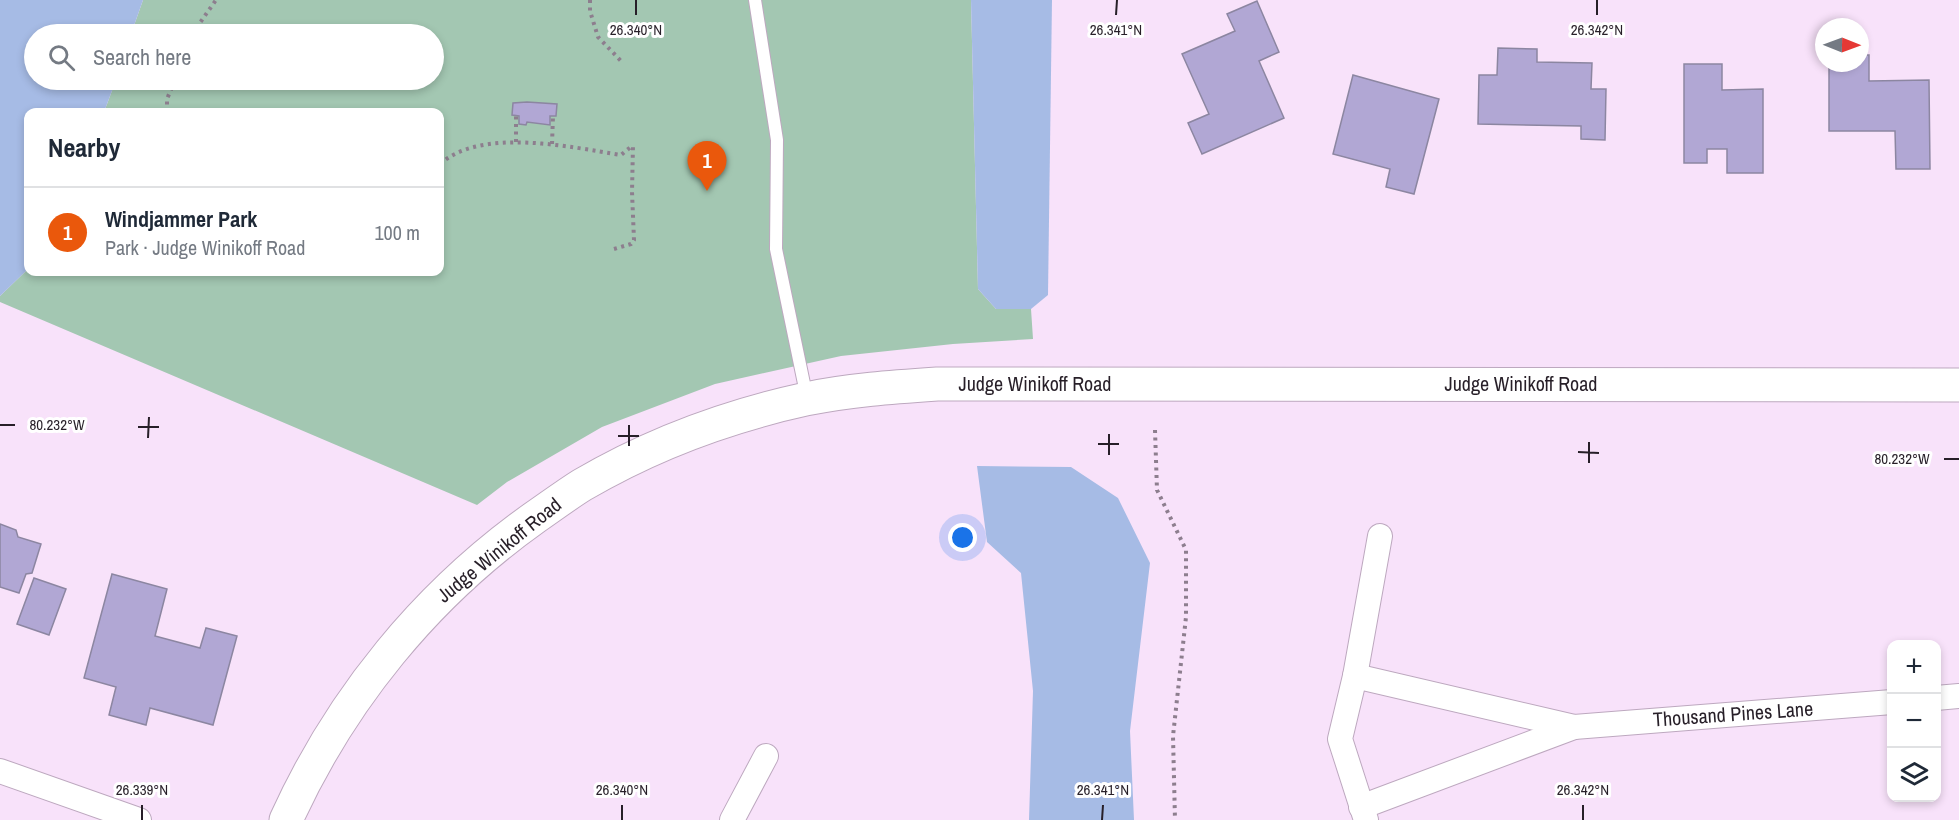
<!DOCTYPE html>
<meta charset="utf-8">
<style>
body{margin:0;font-family:"Archivo Narrow",sans-serif;background:#f2f2f3;color:#1f2937}
.controls{position:absolute;right:18px;bottom:18px;display:grid;overflow:hidden;border-radius:12px;box-shadow:0 3px 9px #0003}
.controls button{width:54px;height:54px;display:grid;place-items:center;padding:0;border:0;border-bottom:2px solid #e0e1e3;background:#fff;color:#1f2937;font:30px sans-serif}
.compass{position:absolute;left:1815px;top:18px;width:54px;height:54px;border-radius:50%;background:#fff;box-shadow:0 3px 9px #0003;rotate:91deg}
.you{position:absolute;left:963px;top:538px;width:21px;height:21px;margin:-15px;border:4px solid #fff;border-radius:50%;background:#1a73e8;box-shadow:0 0 0 9px #1a73e833}
.badge{display:grid;place-items:center;width:39px;height:39px;border-radius:50%;background:#ea580c;color:#fff;font-size:20px;font-weight:700}
.pin{position:absolute;translate:-50% -50px;filter:drop-shadow(0 2px 3px #0008)}
.pin::after{content:'';position:absolute;top:32px;width:21px;height:18px;background:inherit;clip-path:polygon(0 0,100% 0,50% 100%)}
.list{margin:0;padding:0;list-style:none}
h2{display:flex;justify-content:space-between;align-items:center;height:78px;margin:0;padding:0 24px;font-size:26px}
h2 small{font-size:20px;font-weight:400;color:#747a83}
.list li{display:grid;grid-template-columns:39px 1fr auto;gap:18px;align-items:center;box-sizing:border-box;height:90px;padding:0 24px;border-top:2px solid #e0e1e3}
.list b{display:block;font-size:22px;white-space:nowrap}
.list p{margin:0;font-size:20px;white-space:nowrap;color:#747a83}
.list em{font-size:20px;font-style:normal;color:#747a83}
.icon{flex:none;width:33px;height:33px;fill:none;stroke:currentColor;stroke-width:2;stroke-linecap:round;stroke-linejoin:round}
.map{position:relative;flex:none;width:1959px;height:820px;overflow:hidden}
.search{position:absolute;background:#fff;box-shadow:0 3px 9px #0003;left:24px;top:24px;width:420px;height:66px;display:flex;align-items:center;gap:15px;box-sizing:border-box;padding:0 21px;border-radius:33px;color:#747a83;font-size:22px}
.panel{position:absolute;background:#fff;box-shadow:0 3px 9px #0003;left:24px;top:108px;width:420px;height:168px;border-radius:12px}
.map>svg:first-child{display:block}
.green{fill:#a3c7b2}
.water{fill:#a6bbe5}
.building{fill:#b1a7d4;stroke:#8c86a1;stroke-width:1.5}
.lines{fill:none;stroke-linecap:round;stroke-linejoin:round}
.lane-casing{stroke:#bda8bf;stroke-width:14}
.street-casing{stroke:#bda8bf;stroke-width:26}
.secondary-casing{stroke:#bda8bf;stroke-width:35}
.path{stroke:#8d7e8e;stroke-width:4;stroke-dasharray:3 4.5;stroke-linecap:butt}
.lane{stroke:#fff;stroke-width:12}
.street{stroke:#fff;stroke-width:24}
.secondary{stroke:#fff;stroke-width:33}
.ticks{fill:none;stroke:#271f28;stroke-width:2}
.labels{text-anchor:middle;stroke-width:6;stroke-linejoin:round;paint-order:stroke}
.street-label{font-size:20px;fill:#271f28;stroke:#fff}
.ticks-label{font-size:15px;text-anchor:middle;fill:#271f28;stroke:#fff;stroke-width:6;stroke-linejoin:round;paint-order:stroke}
</style>
<div class="map">
<svg width="1959" height="820" viewBox="0 0 1959 820">
<rect width="100%" height="100%" fill="#f8e2fa"/>
<polygon class="green" points="143,0 971,0 978,289 996,309 1031,309 1033,339 953,344 841,356 715,384 602,427 507,482 477,505 0,302 0,296 28,269 28,272 440,272 440,112 104,112 116,80 434,80 434,34 131,34"/>
<g class="water">
<polygon points="0,0 143,0 131,34 34,34 34,80 116,80 104,112 28,112 28,269 0,296"/>
<polygon points="971,0 1052,0 1048,295 1031,309 996,309 978,289"/>
<polygon points="977,466 1071,467 1118,498 1150,563 1130,731 1134,820 1029,820 1033,691 1021,573 987,542"/>
</g>
<g class="building">
<polygon points="1257,1 1279,52 1259,61 1284,118 1202,154 1188,123 1209,114 1182,54 1235,31 1227,14"/>
<polygon points="1498,48 1537,49 1537,62 1592,63 1591,89 1606,89 1605,140 1581,139 1581,126 1478,124 1479,75 1497,75"/>
<polygon points="1860,55 1869,55 1869,81 1929,80 1930,169 1896,169 1895,131 1829,131 1829,63 1860,63"/>
<polygon points="1684,64 1722,64 1722,90 1763,89 1763,173 1727,173 1727,149 1707,149 1707,163 1684,163"/>
<polygon points="1353,75 1439,99 1414,194 1386,187 1390,169 1333,154"/>
<polygon points="527,102 557,104 556,116 550,116 550,125 527,122 526,125 519,124 519,116 512,115 513,103"/>
<polygon points="0,524 16,530 18,537 41,544 32,573 26,574 19,593 0,587"/>
<polygon points="112,574 167,589 155,636 200,648 206,628 237,636 213,725 150,708 146,725 109,715 116,687 84,678"/>
<polygon points="34,578 66,589 49,635 17,624"/>
</g>
<g class="lines">
<defs>
<polyline id="lane" points="755,0 777,140 776,249 807,398"/>
<g id="street">
<polyline points="1355,676 1574,727 1361,807"/>
<polyline points="1936,698 1959,696"/>
<polyline points="1574,727 1892,702"/>
<polyline points="0,771 139,820"/>
<polyline points="732,820 766,756"/>
<polyline points="1366,820 1340,739 1355,676 1380,536"/>
</g>
<path id="secondary" d="M286,820c55,-121 140,-225 248,-302 16,-11 32,-23 48,-33 70,-41 146,-69 224,-86 43,-9 87,-12 131,-15l1022,1"/>
</defs>
<use href="#lane" class="lane-casing"/>
<use href="#street" class="street-casing"/>
<use href="#secondary" class="secondary-casing"/>
<g class="path">
<polyline points="590,0 590,11 598,37 622,62"/>
<polyline points="192,34 216,0"/>
<polyline points="167,112 167,99 175,80"/>
<polyline points="516,142 516,116"/>
<polyline points="552,144 553,116"/>
<path d="M440,164c42,-37 130,-17 181,-9l12,-10"/>
<polyline points="614,249 631,244 634,240 632,192 633,145"/>
<polyline points="1155,430 1157,490 1186,550 1186,617 1173,736 1175,820"/>
</g>
<use href="#lane" class="lane"/>
<use href="#street" class="street"/>
<use href="#secondary" class="secondary"/>
</g>
<path class="ticks" d="M636,15v-15M1116,15l1,-15M1597,15v-15M0,425h15M138,427h21M618,436h21M148,438l1,-21M1098,444h21M629,446v-21M1578,452l21,1M1109,455v-21M1944,459h15M1589,463v-21M142,820v-15M622,820v-15M1102,820l1,-15M1583,820v-15"/>
<g class="labels">
<g class="street-label">
<text x="1035" y="391">Judge Winikoff Road</text>
<text x="1521" y="391">Judge Winikoff Road</text>
<text transform="translate(499 550) rotate(-39)" y="7">Judge Winikoff Road</text>
<text transform="translate(1733 714) rotate(-4)" y="7">Thousand Pines Lane</text>
</g>
</g>
<g class="ticks-label">
<text x="636" y="35">26.340°N</text>
<text x="1116" y="35">26.341°N</text>
<text x="1597" y="35">26.342°N</text>
<text x="57" y="430">80.232°W</text>
<text x="1902" y="464">80.232°W</text>
<text x="142" y="795">26.339°N</text>
<text x="622" y="795">26.340°N</text>
<text x="1103" y="795">26.341°N</text>
<text x="1583" y="795">26.342°N</text>
</g>
</svg>
<div class="controls">
<button>+</button>
<button>−</button>
<button><svg class="icon" aria-label="layers" viewBox="0 0 24 24"><path d="M12 4l9 5-9 5-9-5zM3 14l9 5 9-5"/></svg></button>
</div>
<svg class="compass" viewBox="-18 -18 36 36"><path d="M0-13l5 13h-10z" fill="#e53935"/><path d="M0 13l5-13h-10z" fill="#747a83"/></svg>
<div class="you"></div>
<div class="pin badge" style="left:707px;top:191px">1</div>
<div class="search"><svg class="icon" aria-label="search" viewBox="0 0 24 24"><circle cx="10" cy="10" r="6"/><path d="M15 15l6 6"/></svg>Search here</div>
<section class="panel">
<h2>Nearby<small></small></h2>
<ul class="list">
<li><span class="badge">1</span><div><b>Windjammer Park</b><p>Park · Judge Winikoff Road</p></div><em>100 m</em></li>
</ul>
</section>
</div>
